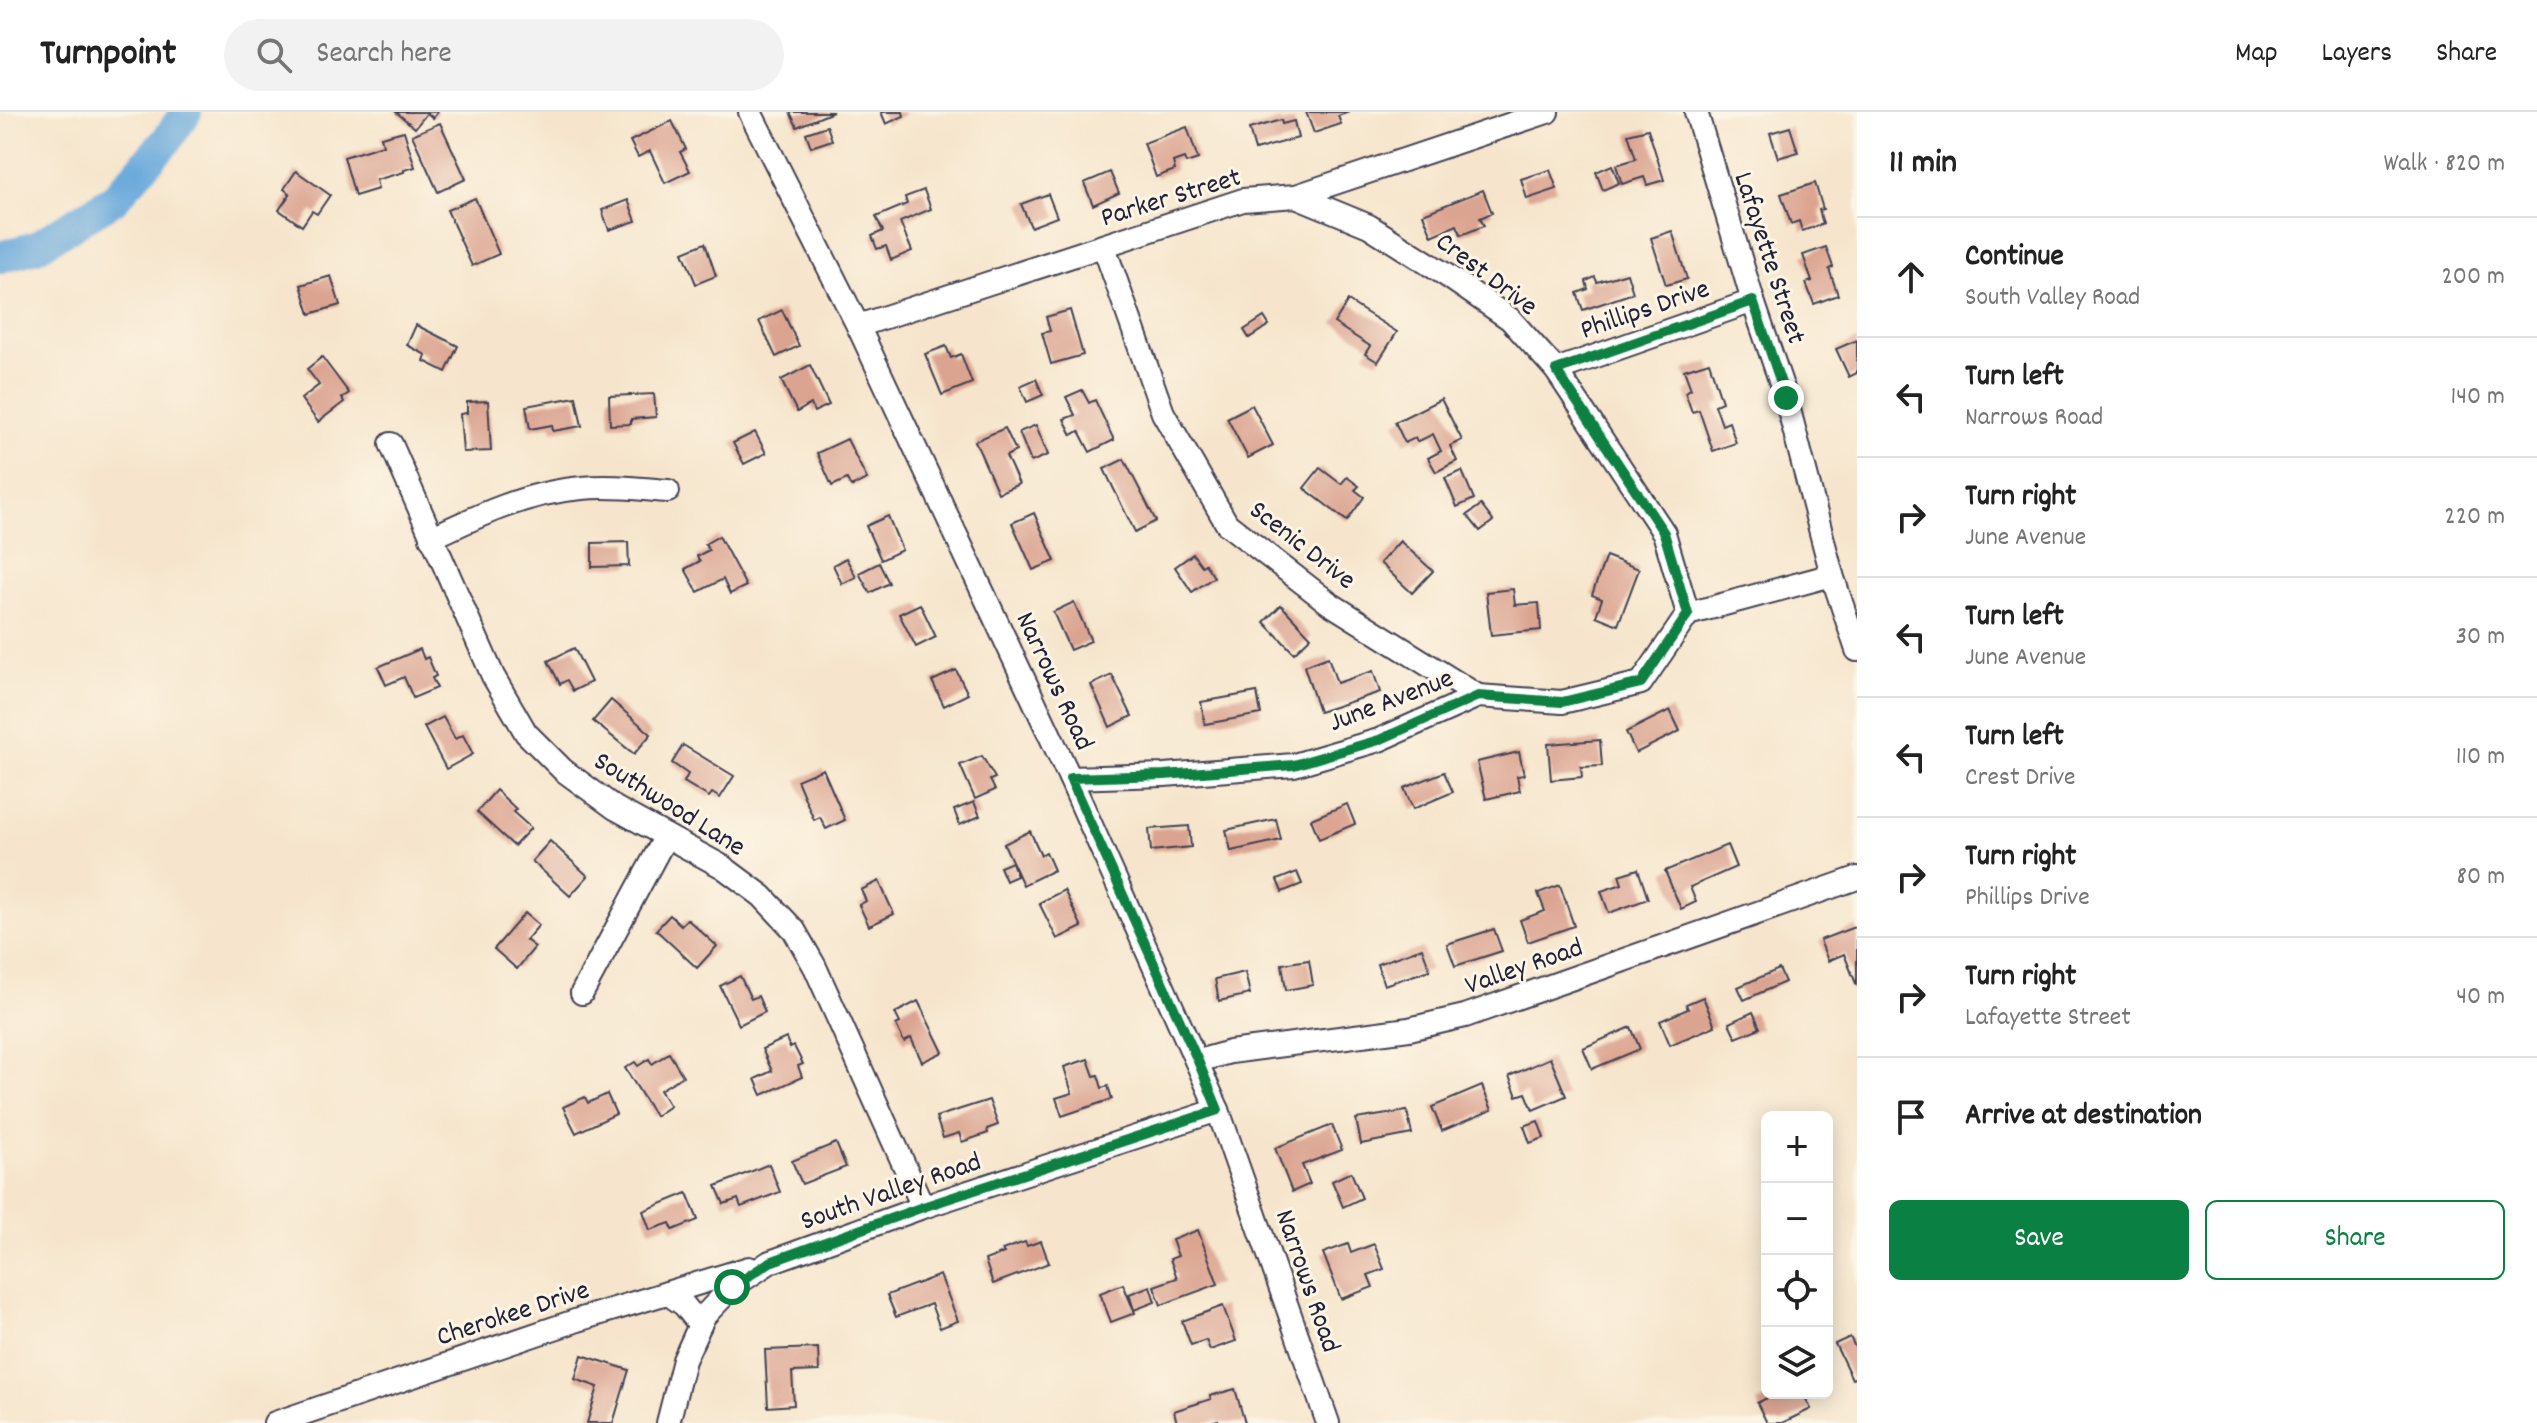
<!DOCTYPE html>
<meta charset="utf-8">
<style>
body{margin:0;font-family:Dekko,sans-serif;background:#f2f2f2;color:#222}
.controls{position:absolute;right:24px;bottom:24px;display:grid;overflow:hidden;border-radius:12px;box-shadow:0 4px 20px #0003}
.controls button{width:72px;height:72px;display:grid;place-items:center;padding:0;border:0;border-bottom:2px solid #e0e0e0;background:#fff;color:#222;font:40px sans-serif}
.stop{position:absolute;width:24px;height:24px;margin:-18px;border:6px solid #0b8043;border-radius:50%;background:#fff}
.stop.end{background:#0b8043;border-color:#fff;box-shadow:0 2px 8px #0008}
.list{margin:0;padding:0;list-style:none}
h2{display:flex;justify-content:space-between;align-items:center;height:104px;margin:0;padding:0 32px;font-size:34px}
h2 small{font-size:26px;font-weight:400;color:#767676}
.list li{display:grid;grid-template-columns:52px 1fr auto;gap:24px;align-items:center;box-sizing:border-box;height:120px;padding:0 32px;border-top:2px solid #e0e0e0}
.list b{display:block;font-size:30px;white-space:nowrap}
.list p{margin:0;font-size:26px;white-space:nowrap;color:#767676}
.list em{font-size:26px;font-style:normal;color:#767676}
.actions{display:flex;gap:16px;padding:24px 32px}
.actions a{flex:1;padding:18px 0;border:2px solid #0b8043;border-radius:12px;text-align:center;font-size:28px;color:#0b8043}
.actions .main{background:#0b8043;color:#fff}
.icon{flex:none;width:44px;height:44px;fill:none;stroke:currentColor;stroke-width:2;stroke-linecap:round;stroke-linejoin:round}
.map{position:relative;flex:none;width:1857px;height:1311px;overflow:hidden}
header{display:flex;align-items:center;gap:48px;box-sizing:border-box;height:112px;padding:0 40px;background:#fff;border-bottom:2px solid #e0e0e0}
header strong{font-size:38px}
nav{display:flex;gap:44px;margin-inline-start:auto;font-size:28px}
.search{width:560px;height:72px;background:#f2f2f2;display:flex;align-items:center;gap:20px;box-sizing:border-box;padding:0 28px;border-radius:44px;color:#767676;font-size:30px}
main{display:flex}
aside{flex:1;background:#fff}
.map>svg:first-child{display:block}
.lines{fill:none;stroke-linecap:round;stroke-linejoin:round}
.river{stroke:#69a9dc;stroke-width:32}
.building{fill:#dba491}
.street-casing{stroke:#423f51;stroke-width:26}
.street{stroke:#fff;stroke-width:22}
.route{stroke:#0b8043;stroke-width:10}
.labels{text-anchor:middle;stroke-width:6;stroke-linejoin:round;paint-order:stroke}
.street-label{font-size:28px;fill:#22223b;stroke:#fcf5e5}
</style>
<header>
<strong>Turnpoint</strong>
<div class="search"><svg class="icon" aria-label="search" viewBox="0 0 24 24"><circle cx="10" cy="10" r="6"/><path d="M15 15l6 6"/></svg>Search here</div>
<nav><a>Map</a><a>Layers</a><a>Share</a></nav>
</header>
<main>
<div class="map">
<svg width="1857" height="1311" viewBox="0 0 1857 1311">
<rect width="100%" height="100%" fill="#fcf5e5"/>
<filter id="ink" filterUnits="userSpaceOnUse"><feTurbulence type="fractalNoise" baseFrequency=".0125" numOctaves="2"/><feDisplacementMap in="SourceGraphic" scale="16" xChannelSelector="R" yChannelSelector="G"/><feConvolveMatrix kernelMatrix="1 2 1 2 8 2 1 2 1" color-interpolation-filters="sRGB"/></filter>
<filter id="wash" filterUnits="userSpaceOnUse"><feTurbulence type="fractalNoise" baseFrequency=".006" numOctaves="4" result="noise"/><feDisplacementMap in="SourceGraphic" scale="32" xChannelSelector="R" yChannelSelector="G"/><feGaussianBlur stdDeviation="1.8" result="paint"/><feColorMatrix in="noise" values="0 0 0 0 0 0 0 0 0 0 0 0 0 0 0 0 0 1.4 0 .05"/><feComposite in="paint" operator="in"/></filter>
<g filter="url(#wash)">
<rect width="100%" height="100%" fill="#f6e5cc"/>
<g class="lines">
<polyline class="river" points="0,145 36,135 114,87 167,28 186,0"/>
</g>
<g id="blocks">
<g class="building">
<polygon points="396,0 438,0 433,6 427,1 415,16"/>
<polygon points="790,0 833,0 797,15"/>
<polygon points="881,0 903,0 904,4 886,12"/>
<polygon points="1306,0 1349,0 1338,4 1341,12 1314,21"/>
<polygon points="1281,8 1282,12 1294,9 1298,26 1255,38 1249,17"/>
<polygon points="672,9 686,37 680,40 690,59 665,71 650,39 638,45 630,29"/>
<polygon points="440,11 466,67 438,80 412,23"/>
<polygon points="827,14 832,28 811,35 806,21"/>
<polygon points="1187,15 1198,47 1186,51 1184,46 1173,50 1175,58 1156,65 1144,31"/>
<polygon points="1790,15 1798,40 1778,46 1770,21"/>
<polygon points="1648,17 1664,68 1647,73 1644,65 1622,72 1616,53 1636,47 1628,22"/>
<polygon points="404,19 415,55 404,58 404,60 376,68 378,77 355,84 344,45 383,33 381,25"/>
<polygon points="1612,53 1619,71 1603,78 1596,60"/>
<polygon points="1550,58 1557,77 1527,87 1521,67"/>
<polygon points="296,59 330,83 317,102 312,99 302,114 279,98 290,82 284,77"/>
<polygon points="1110,60 1119,81 1093,93 1084,71"/>
<polygon points="1815,71 1823,97 1819,98 1823,112 1802,119 1799,109 1791,112 1781,82"/>
<polygon points="924,78 931,97 900,110 912,139 891,148 886,134 877,137 872,124 883,119 876,105 907,92 905,85"/>
<polygon points="1483,78 1492,101 1480,106 1484,114 1461,123 1457,113 1432,124 1423,102"/>
<polygon points="1048,82 1057,105 1031,115 1021,92"/>
<polygon points="475,86 499,142 472,154 447,98"/>
<polygon points="628,88 636,109 609,118 602,98"/>
<polygon points="1672,119 1687,167 1666,173 1651,126"/>
<polygon points="705,131 716,164 696,172 683,140"/>
<polygon points="1826,135 1833,155 1829,157 1838,183 1814,192 1806,171 1812,169 1803,143"/>
<polygon points="1627,161 1633,181 1583,198 1577,181 1588,177 1586,169 1595,165 1597,170"/>
<polygon points="331,164 340,193 310,202 301,173"/>
<polygon points="1348,189 1397,220 1378,250 1365,242 1370,234 1334,211"/>
<polygon points="782,198 799,234 776,245 759,209"/>
<polygon points="1070,198 1083,243 1051,252 1042,221 1050,219 1046,205"/>
<polygon points="1264,205 1269,213 1249,226 1244,218"/>
<polygon points="416,213 458,234 446,260 424,249 426,243 407,233"/>
<polygon points="1857,228 1857,261 1849,265 1836,237"/>
<polygon points="946,234 951,246 961,242 972,271 942,283 925,242"/>
<polygon points="322,245 349,281 342,286 344,290 318,310 301,287 319,273 307,257"/>
<polygon points="1709,250 1722,290 1715,293 1722,313 1729,310 1736,331 1713,339 1699,298 1692,300 1685,280 1691,277 1684,258"/>
<polygon points="810,253 829,293 814,300 811,292 797,300 781,268"/>
<polygon points="1036,267 1043,283 1027,290 1020,274"/>
<polygon points="1082,278 1089,291 1095,288 1114,328 1090,340 1079,319 1072,323 1064,307 1075,303 1066,285"/>
<polygon points="654,282 656,305 631,307 631,312 610,313 609,284"/>
<polygon points="576,285 582,314 553,319 552,313 530,317 526,294"/>
<polygon points="1441,287 1462,328 1450,334 1457,349 1436,360 1428,346 1441,339 1433,322 1417,330 1415,326 1405,331 1395,310"/>
<polygon points="488,289 491,339 463,340 460,302 467,301 467,290"/>
<polygon points="1252,293 1273,333 1248,346 1227,306"/>
<polygon points="1036,313 1048,343 1031,350 1019,320"/>
<polygon points="1005,316 1016,339 1006,344 1019,372 998,381 975,329"/>
<polygon points="755,320 766,341 744,352 733,331"/>
<polygon points="847,327 867,367 851,375 847,367 832,374 817,341"/>
<polygon points="1124,347 1156,409 1135,420 1104,357"/>
<polygon points="1320,356 1341,372 1347,365 1359,374 1355,378 1364,385 1347,409 1304,376"/>
<polygon points="1462,359 1474,387 1457,395 1445,366"/>
<polygon points="1481,393 1493,409 1480,419 1467,403"/>
<polygon points="1034,401 1055,449 1033,458 1012,411"/>
<polygon points="888,404 902,438 881,448 866,414"/>
<polygon points="719,424 746,474 730,482 723,467 698,480 685,457 700,449 697,444 709,438 705,432"/>
<polygon points="1400,429 1433,459 1412,481 1380,451"/>
<polygon points="628,430 629,454 592,455 592,431"/>
<polygon points="1193,442 1202,454 1205,452 1214,465 1192,480 1175,455"/>
<polygon points="1606,444 1639,457 1618,513 1596,504 1602,487 1592,483"/>
<polygon points="846,446 856,465 842,472 833,453"/>
<polygon points="879,451 889,471 870,481 859,461"/>
<polygon points="1513,477 1515,493 1539,491 1541,518 1491,523 1486,480"/>
<polygon points="1074,490 1091,529 1070,538 1053,500"/>
<polygon points="920,492 936,525 916,535 899,502"/>
<polygon points="1281,493 1311,525 1294,541 1264,510"/>
<polygon points="574,536 591,570 573,579 567,568 560,572 548,549"/>
<polygon points="420,537 424,547 428,545 436,564 432,566 437,576 413,586 404,565 386,573 378,555"/>
<polygon points="1328,545 1337,571 1373,559 1380,580 1319,600 1304,554"/>
<polygon points="956,558 968,582 944,594 932,569"/>
<polygon points="1112,563 1132,604 1110,615 1091,573"/>
<polygon points="1257,580 1261,602 1205,612 1201,590"/>
<polygon points="611,588 651,622 634,642 593,609"/>
<polygon points="1670,598 1680,619 1636,641 1626,620"/>
<polygon points="443,605 455,627 463,623 473,642 446,657 424,615"/>
<polygon points="1600,628 1602,654 1581,655 1582,665 1551,668 1548,632"/>
<polygon points="683,633 734,664 720,686 712,681 709,685 684,670 688,662 672,651"/>
<polygon points="1519,640 1524,663 1517,664 1520,679 1486,687 1477,650"/>
<polygon points="982,644 995,666 990,668 995,678 975,687 960,653"/>
<polygon points="823,657 845,708 826,717 820,705 814,708 797,668"/>
<polygon points="1444,660 1453,680 1413,697 1404,676"/>
<polygon points="496,678 516,697 513,700 531,716 514,734 477,700"/>
<polygon points="974,690 980,704 960,713 954,698"/>
<polygon points="1347,692 1355,712 1319,727 1311,707"/>
<polygon points="1276,707 1281,728 1231,739 1226,718"/>
<polygon points="1189,714 1191,735 1151,739 1149,717"/>
<polygon points="1030,719 1041,743 1046,740 1054,758 1023,773 1004,732"/>
<polygon points="550,729 588,764 570,784 532,749"/>
<polygon points="1727,733 1736,755 1690,775 1696,790 1681,797 1665,759"/>
<polygon points="1012,750 1017,764 1006,769 1000,755"/>
<polygon points="1638,757 1648,787 1609,801 1601,779 1622,772 1619,763"/>
<polygon points="1297,760 1302,772 1282,780 1277,768"/>
<polygon points="879,769 894,802 869,814 859,793 866,789 861,778"/>
<polygon points="1560,773 1574,814 1528,830 1520,808 1545,799 1538,781"/>
<polygon points="1064,778 1082,815 1057,827 1039,791"/>
<polygon points="525,801 539,813 526,828 535,835 517,857 494,837"/>
<polygon points="670,803 681,813 687,807 717,834 697,856 656,818"/>
<polygon points="1857,814 1857,874 1844,842 1828,849 1820,828"/>
<polygon points="1494,817 1502,839 1455,854 1447,832"/>
<polygon points="1422,836 1430,858 1384,873 1377,852"/>
<polygon points="1309,848 1313,873 1286,878 1282,852"/>
<polygon points="1779,857 1785,870 1744,888 1738,875"/>
<polygon points="1245,860 1250,882 1219,889 1215,867"/>
<polygon points="740,864 751,887 758,884 765,900 739,913 720,874"/>
<polygon points="1703,885 1715,914 1670,933 1660,909 1688,897 1686,892"/>
<polygon points="918,889 943,940 922,950 911,926 904,930 896,913 900,911 895,901"/>
<polygon points="1753,900 1760,916 1736,926 1729,911"/>
<polygon points="1631,915 1640,937 1592,957 1583,936"/>
<polygon points="786,926 790,936 794,934 803,952 798,954 802,965 762,983 755,967 772,959 762,937"/>
<polygon points="669,941 683,964 660,978 670,994 655,1004 625,956 635,950 638,954 649,947 652,952"/>
<polygon points="1550,946 1566,984 1533,998 1526,981 1517,984 1509,964"/>
<polygon points="1088,947 1094,964 1098,963 1102,976 1108,974 1112,987 1062,1004 1056,986 1072,981 1064,955"/>
<polygon points="1482,974 1492,998 1442,1019 1432,995"/>
<polygon points="607,982 616,1002 576,1021 563,995 585,985 588,991"/>
<polygon points="989,988 998,1013 987,1017 988,1021 962,1030 959,1021 943,1026 936,1005"/>
<polygon points="1407,999 1412,1022 1361,1032 1356,1007"/>
<polygon points="1538,1009 1544,1026 1530,1031 1524,1014"/>
<polygon points="1332,1013 1342,1038 1302,1053 1310,1072 1292,1080 1275,1036"/>
<polygon points="836,1031 846,1055 802,1072 792,1049"/>
<polygon points="769,1052 780,1080 741,1095 738,1087 724,1092 716,1074"/>
<polygon points="1351,1060 1362,1086 1343,1095 1332,1069"/>
<polygon points="687,1081 698,1108 673,1118 670,1111 650,1118 643,1099"/>
<polygon points="1198,1118 1218,1172 1161,1193 1154,1174 1177,1166 1170,1147 1178,1144 1172,1128"/>
<polygon points="1041,1129 1049,1151 993,1172 985,1148 1004,1141 1002,1138 1025,1130 1027,1134"/>
<polygon points="1348,1132 1351,1141 1374,1132 1384,1157 1368,1163 1373,1175 1341,1187 1323,1141"/>
<polygon points="940,1163 958,1209 940,1216 931,1192 896,1205 887,1183"/>
<polygon points="1123,1172 1135,1201 1111,1210 1100,1181"/>
<polygon points="1150,1174 1155,1190 1134,1198 1129,1182"/>
<polygon points="1223,1194 1236,1229 1210,1238 1206,1228 1191,1233 1182,1209"/>
<polygon points="1850,1225 1857,1239 1857,1265 1852,1267 1835,1232"/>
<polygon points="818,1236 819,1259 792,1260 794,1293 768,1295 765,1238"/>
<polygon points="582,1243 629,1258 613,1311 587,1311 598,1275 575,1267"/>
<polygon points="1235,1277 1245,1311 1218,1311 1218,1308 1208,1311 1177,1311 1174,1299 1211,1287 1210,1284"/>
<polygon points="1777,1281 1803,1281 1811,1297 1782,1311 1767,1311 1757,1291"/>
</g>
</g>
</g>
<g filter="url(#ink)">
<use href="#blocks" fill-opacity="0" stroke="#423f51" stroke-width="2"/>
<g class="lines">
<defs>
<g id="street">
<polyline points="750,0 858,214 1070,666 1218,998 1328,1311"/>
<polyline points="1696,0 1753,189 1786,286 1832,463 1857,538"/>
<polyline points="1296,84 1369,114 1446,163 1510,207 1556,258 1664,421 1688,502"/>
<polyline points="1104,135 1163,301 1227,412 1329,491 1478,584"/>
<polyline points="858,214 1243,88 1296,84 1547,0"/>
<polyline points="1556,258 1753,189"/>
<polyline points="391,332 493,564 526,621 563,658 615,696 723,755 762,784 794,818 815,855 923,1095"/>
<path d="M431,426c48,-23 98,-46 151,-50 29,-3 58,1 86,3"/>
<polyline points="1070,666 1164,663 1294,653 1379,628 1478,584 1562,590 1641,571 1688,502 1832,463"/>
<polyline points="582,881 666,724"/>
<polyline points="1198,949 1230,940 1409,917 1465,904 1857,766"/>
<polyline points="667,1181 684,1193 700,1213"/>
<polyline points="275,1311 578,1208 749,1156"/>
<polyline points="668,1311 684,1248 704,1204 732,1175 770,1150 923,1095 1218,998"/>
</g>
</defs>
<use href="#street" class="street-casing"/>
<use href="#street" class="street"/>
</g>
</g>
<g class="lines" filter="url(#ink)">
<polyline class="route" points="732,1175 770,1150 923,1095 1218,998 1198,949 1070,666 1164,663 1294,653 1379,628 1478,584 1562,590 1641,571 1688,502 1664,421 1556,258 1753,189 1786,286"/>
</g>
<g class="labels">
<g class="street-label">
<text transform="translate(1170 83) rotate(-17)" y="10">Parker Street</text>
<text transform="translate(1772 145) rotate(72)" y="10">Lafayette Street</text>
<text transform="translate(1488 160) rotate(37)" y="10">Crest Drive</text>
<text transform="translate(1644 195) rotate(-19)" y="10">Phillips Drive</text>
<text transform="translate(1304 431) rotate(38)" y="10">Scenic Drive</text>
<text transform="translate(1057 568) rotate(65)" y="10">Narrows Road</text>
<text transform="translate(1390 586) rotate(-21)" y="10">June Avenue</text>
<text transform="translate(671 690) rotate(32)" y="10">Southwood Lane</text>
<text transform="translate(1523 852) rotate(-19)" y="10">Valley Road</text>
<text transform="translate(890 1077) rotate(-19)" y="10">South Valley Road</text>
<text transform="translate(1310 1168) rotate(71)" y="10">Narrows Road</text>
<text transform="translate(512 1199) rotate(-18)" y="10">Cherokee Drive</text>
</g>
</g>
</svg>
<div class="controls">
<button>+</button>
<button>−</button>
<button><svg class="icon" aria-label="locate" viewBox="0 0 24 24"><circle cx="12" cy="12" r="6"/><path d="M12 2v4M12 18v4M2 12h4M18 12h4"/></svg></button>
<button><svg class="icon" aria-label="layers" viewBox="0 0 24 24"><path d="M12 4l9 5-9 5-9-5zM3 14l9 5 9-5"/></svg></button>
</div>
<div class="stop" style="left:732px;top:1175px"></div>
<div class="stop end" style="left:1786px;top:286px"></div>
</div>
<aside>
<h2>11 min<small>Walk · 820 m</small></h2>
<ul class="list">
<li><svg class="icon" aria-label="ahead" viewBox="0 0 24 24"><path d="M12 20V5M6 11l6-6 6 6"/></svg><div><b>Continue</b><p>South Valley Road</p></div><em>200 m</em></li>
<li><svg class="icon" aria-label="left" viewBox="0 0 24 24"><path d="M17 20v-9H6M10 6l-5 5 5 5"/></svg><div><b>Turn left</b><p>Narrows Road</p></div><em>140 m</em></li>
<li><svg class="icon" aria-label="right" viewBox="0 0 24 24"><path d="M7 20v-9h11M14 6l5 5-5 5"/></svg><div><b>Turn right</b><p>June Avenue</p></div><em>220 m</em></li>
<li><svg class="icon" aria-label="left" viewBox="0 0 24 24"><path d="M17 20v-9H6M10 6l-5 5 5 5"/></svg><div><b>Turn left</b><p>June Avenue</p></div><em>30 m</em></li>
<li><svg class="icon" aria-label="left" viewBox="0 0 24 24"><path d="M17 20v-9H6M10 6l-5 5 5 5"/></svg><div><b>Turn left</b><p>Crest Drive</p></div><em>110 m</em></li>
<li><svg class="icon" aria-label="right" viewBox="0 0 24 24"><path d="M7 20v-9h11M14 6l5 5-5 5"/></svg><div><b>Turn right</b><p>Phillips Drive</p></div><em>80 m</em></li>
<li><svg class="icon" aria-label="right" viewBox="0 0 24 24"><path d="M7 20v-9h11M14 6l5 5-5 5"/></svg><div><b>Turn right</b><p>Lafayette Street</p></div><em>40 m</em></li>
<li><svg class="icon" aria-label="arrive" viewBox="0 0 24 24"><path d="M6 21V4h12l-3 4 3 4H6"/></svg><div><b>Arrive at destination</b></div></li>
</ul>
<div class="actions"><a class="main">Save</a><a>Share</a></div>
</aside>
</main>
